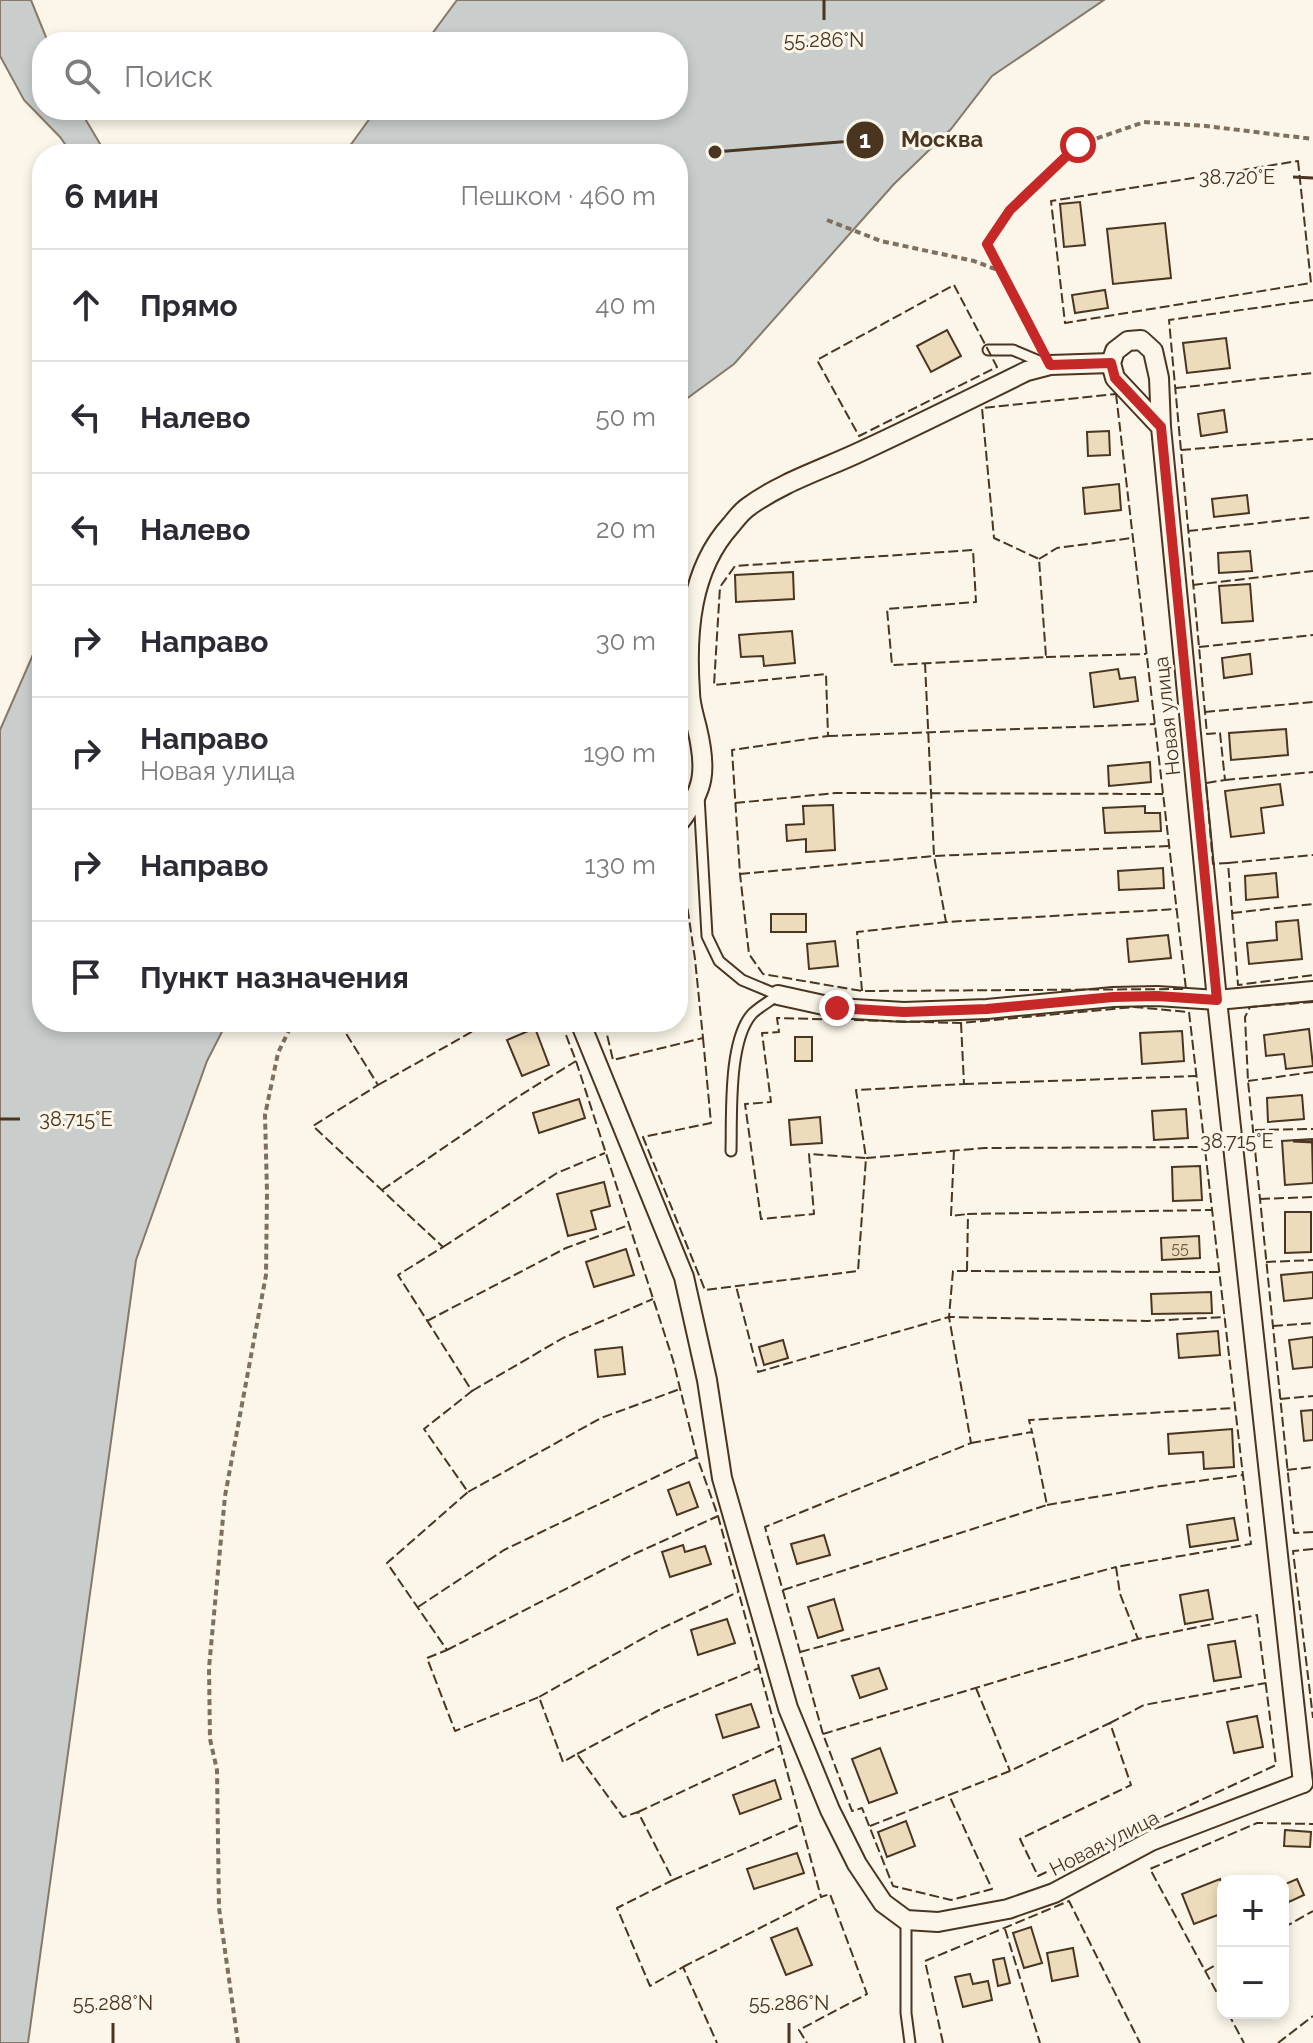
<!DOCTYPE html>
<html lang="ru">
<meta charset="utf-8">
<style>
body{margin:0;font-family:Raleway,sans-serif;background:#f2f2f3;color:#2b2b33}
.controls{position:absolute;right:24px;bottom:24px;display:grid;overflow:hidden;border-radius:16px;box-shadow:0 4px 12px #0003}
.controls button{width:72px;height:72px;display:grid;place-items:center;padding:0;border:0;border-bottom:2px solid #e1e1e2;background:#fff;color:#2b2b33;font:40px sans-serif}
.stop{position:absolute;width:24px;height:24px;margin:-18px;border:6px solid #c62828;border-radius:50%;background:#fff}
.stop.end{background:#c62828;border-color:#fff;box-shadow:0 2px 8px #0008}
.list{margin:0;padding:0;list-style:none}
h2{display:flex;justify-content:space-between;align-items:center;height:104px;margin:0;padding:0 32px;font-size:34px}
h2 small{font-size:26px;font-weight:400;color:#7c7c81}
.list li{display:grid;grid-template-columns:52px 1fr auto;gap:24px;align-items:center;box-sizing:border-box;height:112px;padding:0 32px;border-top:2px solid #e1e1e2}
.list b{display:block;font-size:30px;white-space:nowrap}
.list p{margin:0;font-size:26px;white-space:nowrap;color:#7c7c81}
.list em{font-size:26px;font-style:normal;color:#7c7c81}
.icon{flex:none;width:44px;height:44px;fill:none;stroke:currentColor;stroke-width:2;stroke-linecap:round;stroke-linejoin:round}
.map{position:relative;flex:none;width:1313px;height:2043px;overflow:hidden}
.search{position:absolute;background:#fff;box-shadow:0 4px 12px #0003;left:32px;top:32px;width:656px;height:88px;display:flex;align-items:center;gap:20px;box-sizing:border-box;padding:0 28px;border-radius:32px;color:#7c7c81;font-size:30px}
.panel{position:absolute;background:#fff;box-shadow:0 4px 12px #0003;left:32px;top:144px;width:656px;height:888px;border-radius:32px}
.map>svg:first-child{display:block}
.water{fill:#c9cecd;stroke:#887966;stroke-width:2}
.building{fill:#ecdcbc;stroke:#4a3520;stroke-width:2}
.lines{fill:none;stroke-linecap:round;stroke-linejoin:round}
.service-casing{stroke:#4a3520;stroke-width:13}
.minor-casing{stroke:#4a3520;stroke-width:22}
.path{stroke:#7f6f5c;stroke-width:4;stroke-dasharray:6 4;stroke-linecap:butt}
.service{stroke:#fbf6e9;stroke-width:9}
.minor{stroke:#fbf6e9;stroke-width:18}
.fence{stroke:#4a3520;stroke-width:2;stroke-dasharray:10 4;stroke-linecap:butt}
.route{stroke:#c62828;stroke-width:10}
.ticks{fill:none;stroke:#4a3520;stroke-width:3}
.labels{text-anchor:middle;stroke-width:6;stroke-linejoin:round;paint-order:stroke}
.number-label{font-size:16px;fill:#725f47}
.street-label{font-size:20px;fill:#4a3520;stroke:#fbf6e9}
.ticks-label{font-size:20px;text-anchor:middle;fill:#4a3520;stroke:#fbf6e9;stroke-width:6;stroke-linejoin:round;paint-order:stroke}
.leader{fill:none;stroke:#4a3520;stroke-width:3}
.callout-dot{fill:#4a3520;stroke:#fbf6e9;stroke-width:3}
.mark-label{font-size:24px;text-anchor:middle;font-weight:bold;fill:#fff}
.callout-label{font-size:22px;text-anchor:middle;font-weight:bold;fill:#4a3520;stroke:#fbf6e9;stroke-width:6;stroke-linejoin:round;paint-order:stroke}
</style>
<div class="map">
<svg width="1313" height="2043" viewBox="0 0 1313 2043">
<rect width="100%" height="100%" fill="#fbf6e9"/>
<g class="water">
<polygon points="0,0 31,0 48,42 42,42 42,110 80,110 106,154 72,154 60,137 24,100 0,56"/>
<polygon points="457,0 1104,0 992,76 951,129 894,184 734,364 678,405 678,154 344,154 376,110 678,110 678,42 426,42"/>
<polygon points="42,634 42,1022 227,1022 207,1061 136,1260 28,2043 0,2043 0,730"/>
</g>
<g class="building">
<polygon points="1080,202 1085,245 1064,247 1060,204"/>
<polygon points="1165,223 1171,278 1113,284 1107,229"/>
<polygon points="1105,290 1108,308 1075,313 1072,295"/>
<polygon points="947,330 961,356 931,372 917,346"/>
<polygon points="1226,338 1230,368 1187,373 1183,343"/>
<polygon points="1224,410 1227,432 1201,436 1198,414"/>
<polygon points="1109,431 1110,455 1088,456 1087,432"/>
<polygon points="1119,484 1121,510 1085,514 1083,488"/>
<polygon points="1247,495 1249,513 1214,517 1212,499"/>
<polygon points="1250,551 1252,571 1219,573 1218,553"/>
<polygon points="793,572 794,599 736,602 735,575"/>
<polygon points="1250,584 1253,621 1222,623 1219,586"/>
<polygon points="792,631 795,663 764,666 763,656 741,657 739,635"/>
<polygon points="1250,654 1252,674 1224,678 1222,658"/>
<polygon points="1118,669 1120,679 1135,677 1138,701 1094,707 1090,673"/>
<polygon points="1286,729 1288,755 1231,760 1229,733"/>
<polygon points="1150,762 1151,782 1109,786 1108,766"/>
<polygon points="1280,784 1283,805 1261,808 1264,833 1231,837 1225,791"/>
<polygon points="833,805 835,850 806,852 806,839 787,841 786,825 804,824 803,806"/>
<polygon points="1145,806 1145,813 1160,813 1161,831 1105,833 1103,808"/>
<polygon points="1163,868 1164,888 1119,890 1118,871"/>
<polygon points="1276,873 1278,897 1246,900 1245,876"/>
<rect x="771" y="914" width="35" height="18"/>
<polygon points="1298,920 1302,959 1249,964 1247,943 1277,940 1276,922"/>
<polygon points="1168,935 1171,958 1129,962 1127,939"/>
<polygon points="835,941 838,966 809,969 807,944"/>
<polygon points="535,1028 549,1065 522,1076 507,1040"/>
<polygon points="1309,1029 1313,1066 1286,1069 1284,1054 1266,1056 1264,1035"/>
<polygon points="1182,1031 1184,1061 1142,1064 1140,1033"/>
<rect x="795" y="1037" width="17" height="24"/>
<polygon points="1302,1095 1304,1119 1268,1122 1267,1098"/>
<polygon points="579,1099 585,1118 539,1133 533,1113"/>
<polygon points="1186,1109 1188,1138 1154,1140 1152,1111"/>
<polygon points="820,1117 822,1143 791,1145 789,1120"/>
<polygon points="1312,1139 1313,1183 1285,1185 1282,1141"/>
<polygon points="1200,1166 1202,1200 1173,1201 1172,1167"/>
<polygon points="604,1182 610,1206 591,1211 596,1229 568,1236 557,1194"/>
<polygon points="1285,1212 1311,1212 1311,1252 1285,1253"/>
<polygon points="1199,1236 1200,1258 1162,1260 1161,1238"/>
<polygon points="626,1249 634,1275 594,1287 586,1262"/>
<polygon points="1313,1272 1313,1298 1284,1301 1281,1275"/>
<polygon points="1211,1292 1212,1313 1152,1314 1151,1294"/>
<polygon points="1218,1331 1220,1355 1179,1358 1177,1334"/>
<polygon points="1313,1337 1313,1367 1293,1369 1289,1340"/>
<polygon points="783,1340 788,1358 764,1365 759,1347"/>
<polygon points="622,1347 625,1374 598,1377 595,1350"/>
<polygon points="1313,1410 1313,1440 1304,1441 1301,1411"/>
<polygon points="1232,1429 1234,1467 1204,1469 1203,1452 1169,1454 1168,1434"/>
<polygon points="689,1482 698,1507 677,1515 668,1490"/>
<polygon points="1234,1518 1238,1540 1190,1547 1187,1525"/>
<polygon points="824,1535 830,1555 797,1564 791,1544"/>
<polygon points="683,1545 685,1552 705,1546 711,1564 670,1577 662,1552"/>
<polygon points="1208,1590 1213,1619 1185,1624 1180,1595"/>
<polygon points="834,1599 843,1630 818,1638 808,1607"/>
<polygon points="727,1619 735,1643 698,1655 691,1630"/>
<polygon points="1235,1641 1241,1677 1214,1681 1208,1645"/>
<polygon points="879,1668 887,1689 860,1698 852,1676"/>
<polygon points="751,1704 759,1727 723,1738 716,1715"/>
<polygon points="1257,1716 1263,1747 1234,1753 1227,1722"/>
<polygon points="880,1748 897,1793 869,1803 852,1759"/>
<polygon points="775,1780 781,1799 740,1814 733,1795"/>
<polygon points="906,1821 915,1846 887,1857 878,1832"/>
<polygon points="1285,1830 1311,1832 1310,1847 1284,1846"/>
<polygon points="797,1853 804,1873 754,1889 747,1869"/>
<polygon points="1220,1879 1223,1887 1223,1913 1194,1924 1182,1894"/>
<polygon points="1297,1879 1304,1895 1289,1902 1283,1885"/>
<polygon points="1031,1927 1042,1963 1024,1968 1013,1933"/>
<polygon points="797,1928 812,1965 786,1975 771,1938"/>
<polygon points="1073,1948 1078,1976 1052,1981 1047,1953"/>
<polygon points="1004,1958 1010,1983 998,1986 993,1960"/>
<polygon points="970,1974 973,1984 988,1981 992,2000 963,2007 955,1977"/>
</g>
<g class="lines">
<defs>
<g id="service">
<polyline points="988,350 1013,350 1046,364"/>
<path d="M699,796l8,140 12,25 23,19 36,15c-8,6 -19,12 -26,19 -24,27 -20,102 -21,137"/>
<polyline points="906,1920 906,2013 910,2043"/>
</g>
<g id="minor">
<polyline points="1161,427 1115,378 1111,363 1115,351 1128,341 1141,340 1153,351 1159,378 1161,427 1217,1000 1303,1783"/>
<path d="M678,824c27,-34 29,-54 19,-96 -3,-12 -7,-24 -7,-36 -4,-58 0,-122 41,-167 5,-6 10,-13 17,-18 34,-25 76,-38 114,-56 56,-26 110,-53 165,-80l23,-6 61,-2"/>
<polyline points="778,995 837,1008 904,1012 987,1009 1113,997 1157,996 1217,1000 1313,991"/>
<polyline points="580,1022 684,1277 707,1380 722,1478 788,1708 830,1810 857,1864 883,1903 906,1920 938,1922 1008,1909 1054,1893 1151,1841 1303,1783"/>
</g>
</defs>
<use href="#service" class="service-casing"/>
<use href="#minor" class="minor-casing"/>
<g class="path">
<polyline points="827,220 881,241 974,261 1000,271"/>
<polyline points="1040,346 987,244 1010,210 1078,145 1144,122 1206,126 1313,139"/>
<polyline points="238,2043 219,1908 217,1770 210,1739 209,1668 225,1496 266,1275 267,1192 265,1115 278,1053 293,1022"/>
</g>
<use href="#service" class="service"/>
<use href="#minor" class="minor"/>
<g class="fence">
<polygon points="1298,161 1311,283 1065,323 1051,201"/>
<polygon points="954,285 997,367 859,436 817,360"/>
<polyline points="1313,300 1169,320 1207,734 1220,733 1225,780 1206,783 1213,864 1228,863 1238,985 1313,975"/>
<polyline points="1176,388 1313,373"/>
<polygon points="1116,394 1186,989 862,991 763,974 749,954 740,874 732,750 828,736 826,674 714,685 720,587 735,566 973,550 976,602 887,609 892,665 1046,657 1039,559 994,538 982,408"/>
<polyline points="1181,450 1313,439"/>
<polyline points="1188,531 1313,517"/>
<polyline points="1039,559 1057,548 1132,538"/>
<polyline points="1193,585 1313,571"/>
<polyline points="1199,647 1313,635"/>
<polyline points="1046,657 1146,654"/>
<polyline points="925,663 934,856 946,922 1177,909"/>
<polyline points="1205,712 1313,702"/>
<polyline points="828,736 1155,724"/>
<polyline points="1225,780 1313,772"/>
<polyline points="735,803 836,793 1163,794"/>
<polyline points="1228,863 1313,855"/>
<polyline points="740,874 934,856 1169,846"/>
<polyline points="1232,913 1313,904"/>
<polyline points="862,991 857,932 946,922"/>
<polyline points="1313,1002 1250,1007 1245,1017 1248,1081 1294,1533 1313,1532"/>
<polyline points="339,1022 378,1085 313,1126 443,1247 398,1275 472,1391 424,1429 468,1492 387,1563 447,1650 427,1658 455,1731 539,1697 563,1762 577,1754 623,1817 638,1812 673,1880 617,1908 650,1986 683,1967 717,2043"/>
<polyline points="561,1022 576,1061 673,1360 697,1457 718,1516 821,1897 830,1894 867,1994 799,2030 807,2043"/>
<polyline points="604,1022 613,1060 703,1038 695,959 687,905 678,908"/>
<polyline points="961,1023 964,1084 856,1090 866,1158 985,1148 1205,1147"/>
<polyline points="703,1038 711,1123 643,1137 705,1290 858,1271 866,1158 809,1154 814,1214 761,1219 745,1104 771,1102 762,1033 779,1032 777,1018 961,1023 1134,1007 1189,1012 1251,1544 1116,1567 1120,1594 1138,1639 1257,1615 1276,1765 1038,1876 1020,1839 1131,1785 1110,1723 1010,1771 949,1795 992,1889 951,1900 893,1886 862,1808 852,1811 823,1734 765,1527 971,1443 949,1317 758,1372 736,1286"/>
<polyline points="1248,1081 1313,1072"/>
<polyline points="964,1084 1196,1076"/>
<polyline points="378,1085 489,1022"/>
<polyline points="1255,1130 1313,1129"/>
<polyline points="954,1150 951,1216 968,1214"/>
<polyline points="382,1190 519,1096 576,1061"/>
<polyline points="1260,1199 1313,1197"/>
<polyline points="443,1247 557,1173 605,1153"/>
<polyline points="1266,1262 1313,1260"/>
<polyline points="967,1271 968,1214 1212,1210"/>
<polyline points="1219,1272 953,1271 949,1317 1147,1321 1225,1317"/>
<polyline points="427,1321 566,1248 629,1225"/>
<polyline points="1273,1326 1313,1323"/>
<polyline points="472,1391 563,1338 653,1299"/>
<polyline points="1280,1399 1313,1396"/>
<polyline points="971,1443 1032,1432 1029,1420 1235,1408"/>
<polyline points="1287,1470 1313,1467"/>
<polyline points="468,1492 601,1418 680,1389"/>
<polyline points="1047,1505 1161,1486 1243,1475"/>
<polyline points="1313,1549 1293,1551 1313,1718"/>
<polyline points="783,1590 1047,1505 1032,1432"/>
<polyline points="418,1607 504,1550 697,1457"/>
<polyline points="447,1650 632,1555 718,1516"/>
<polyline points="800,1652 1116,1567"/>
<polyline points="976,1688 1010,1771"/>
<polyline points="539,1697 656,1631 738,1592"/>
<polyline points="1110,1723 1144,1705 1266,1683"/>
<polyline points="823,1734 1138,1639"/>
<polyline points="577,1754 659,1710 759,1668"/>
<polyline points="638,1812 780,1746"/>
<polyline points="870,1826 949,1795"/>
<polyline points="673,1880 801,1824"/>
<polyline points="1283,1928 1313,1911"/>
<polyline points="1005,1929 1040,2043"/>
<polyline points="683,1967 821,1897"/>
<polyline points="1205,1971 1223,1961"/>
<polyline points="1223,2004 1150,1869 1257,1823 1313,1824"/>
<polyline points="1228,2013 1244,2043"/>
<polyline points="943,2043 925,1961 1069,1901 1140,2043"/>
<polyline points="1278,2043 1313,2016"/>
</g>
</g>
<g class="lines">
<polyline class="route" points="837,1008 904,1012 987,1009 1113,997 1157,996 1217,1000 1161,427 1115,378 1111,363 1050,365 987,244 1010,210 1078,145"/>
</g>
<path class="ticks" d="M824,20v-20M1293,177l20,1M0,1119h20M1293,1141l20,1M113,2043v-20M789,2043v-20"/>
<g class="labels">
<g class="number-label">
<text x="1180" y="1254">55</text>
</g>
<g class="street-label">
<text transform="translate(1167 716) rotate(-96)" y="7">Новая улица</text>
<text transform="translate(1104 1843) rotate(-27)" y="7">Новая улица</text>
</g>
</g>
<g class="ticks-label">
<text x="824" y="47">55.286°N</text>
<text x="1237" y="184">38.720°E</text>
<text x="76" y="1126">38.715°E</text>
<text x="1237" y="1148">38.715°E</text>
<text x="113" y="2010">55.288°N</text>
<text x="789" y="2010">55.286°N</text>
</g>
<path class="leader" d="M715 152L865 140"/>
<g class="callout-dot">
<circle cx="715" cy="152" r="8"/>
<circle cx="865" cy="140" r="20"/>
</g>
<g class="mark-label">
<text x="865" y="148">1</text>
</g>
<g class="callout-label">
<text x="942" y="147">Москва</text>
</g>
</svg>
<div class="controls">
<button>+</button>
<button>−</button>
</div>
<div class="stop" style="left:1078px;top:145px"></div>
<div class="stop end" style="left:837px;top:1008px"></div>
<div class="search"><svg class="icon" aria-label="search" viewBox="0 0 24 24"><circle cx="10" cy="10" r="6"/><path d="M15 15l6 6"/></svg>Поиск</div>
<section class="panel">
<h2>6 мин<small>Пешком · 460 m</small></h2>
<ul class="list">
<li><svg class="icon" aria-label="ahead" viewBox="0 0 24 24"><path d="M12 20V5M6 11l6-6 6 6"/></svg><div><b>Прямо</b></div><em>40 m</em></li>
<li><svg class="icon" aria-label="left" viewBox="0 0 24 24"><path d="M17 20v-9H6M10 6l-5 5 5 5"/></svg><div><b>Налево</b></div><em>50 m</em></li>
<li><svg class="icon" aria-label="left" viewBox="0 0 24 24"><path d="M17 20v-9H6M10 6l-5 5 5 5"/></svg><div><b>Налево</b></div><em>20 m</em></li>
<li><svg class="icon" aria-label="right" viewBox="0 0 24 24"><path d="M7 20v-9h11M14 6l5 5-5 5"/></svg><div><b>Направо</b></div><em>30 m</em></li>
<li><svg class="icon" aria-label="right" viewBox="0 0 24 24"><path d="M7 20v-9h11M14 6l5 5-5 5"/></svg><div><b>Направо</b><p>Новая улица</p></div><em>190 m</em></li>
<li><svg class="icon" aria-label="right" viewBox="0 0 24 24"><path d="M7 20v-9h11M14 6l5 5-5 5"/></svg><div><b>Направо</b></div><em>130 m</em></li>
<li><svg class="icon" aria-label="arrive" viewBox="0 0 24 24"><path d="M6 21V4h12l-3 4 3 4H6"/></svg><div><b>Пункт назначения</b></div></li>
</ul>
</section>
</div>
